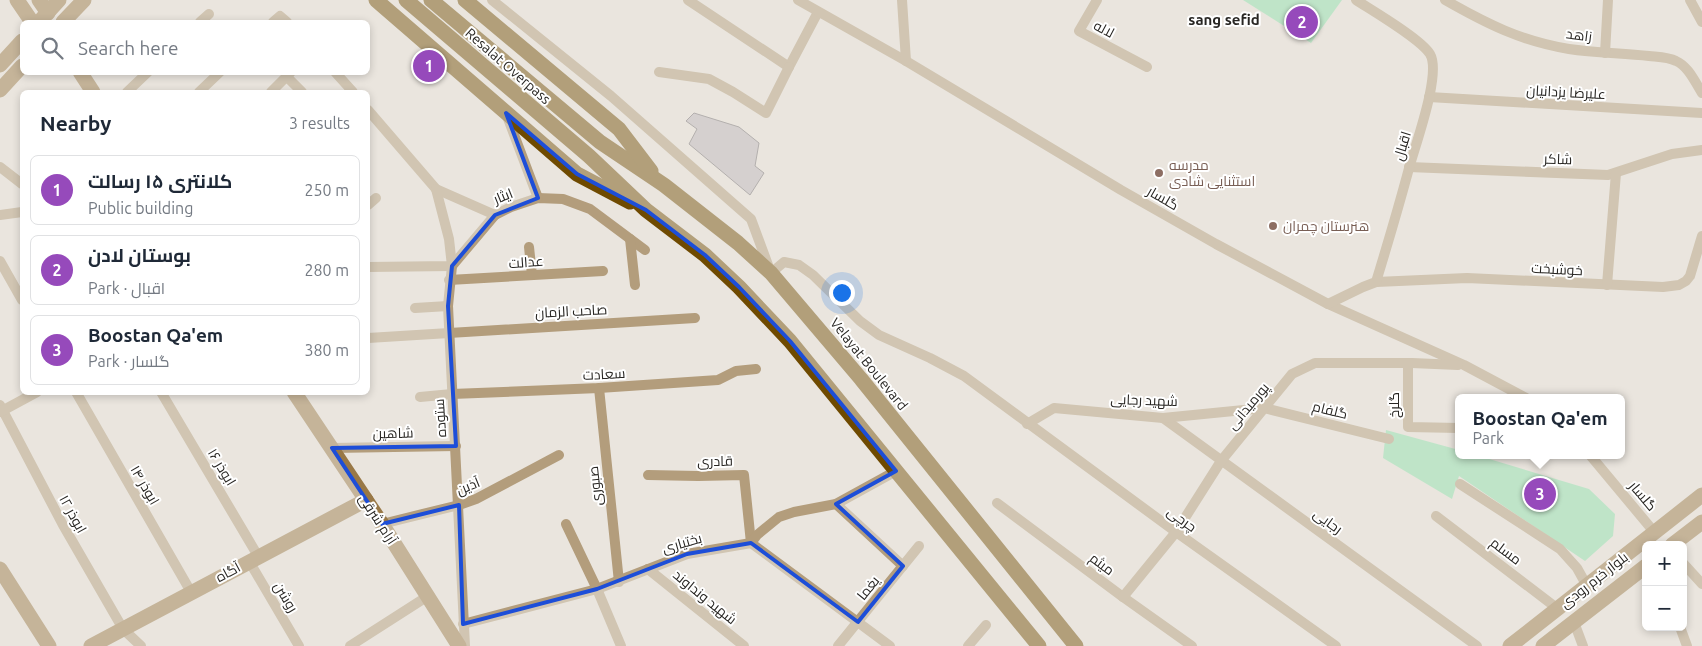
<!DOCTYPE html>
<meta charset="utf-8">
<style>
body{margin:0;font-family:Ubuntu,Cairo,sans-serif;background:#f6f6f7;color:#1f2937}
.controls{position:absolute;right:15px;bottom:15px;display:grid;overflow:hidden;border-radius:8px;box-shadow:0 2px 8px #0003}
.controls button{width:45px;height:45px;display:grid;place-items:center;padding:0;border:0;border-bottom:1px solid #e0e1e3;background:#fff;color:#1f2937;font:25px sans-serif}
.you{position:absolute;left:841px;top:292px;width:18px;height:18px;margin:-12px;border:4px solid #fff;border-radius:50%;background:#1a73e8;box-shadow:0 0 0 8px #1a73e833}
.badge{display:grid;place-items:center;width:32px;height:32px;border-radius:50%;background:#964abb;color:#fff;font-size:16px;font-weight:700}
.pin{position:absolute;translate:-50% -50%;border:2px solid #fff;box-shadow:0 1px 5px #0006}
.popup{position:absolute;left:1455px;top:394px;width:170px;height:65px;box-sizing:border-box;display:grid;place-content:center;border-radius:8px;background:#fff;filter:drop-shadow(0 1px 4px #0005);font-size:16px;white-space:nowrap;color:#747a83}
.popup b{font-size:19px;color:#1f2937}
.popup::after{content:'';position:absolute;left:50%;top:100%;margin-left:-10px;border:10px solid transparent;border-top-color:#fff}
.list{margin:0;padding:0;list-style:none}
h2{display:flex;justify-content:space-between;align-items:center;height:65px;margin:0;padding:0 20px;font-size:21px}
h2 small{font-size:16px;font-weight:400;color:#747a83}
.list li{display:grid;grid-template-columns:32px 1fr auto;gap:15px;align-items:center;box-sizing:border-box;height:70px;margin:0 10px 10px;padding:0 10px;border:1px solid #e0e1e3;border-radius:8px}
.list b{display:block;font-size:19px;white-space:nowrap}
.list p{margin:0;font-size:16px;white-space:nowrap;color:#747a83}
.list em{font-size:16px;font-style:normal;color:#747a83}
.icon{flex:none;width:28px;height:28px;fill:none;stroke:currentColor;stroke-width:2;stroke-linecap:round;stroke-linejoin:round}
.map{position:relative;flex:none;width:1702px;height:646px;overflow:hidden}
.search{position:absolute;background:#fff;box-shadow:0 2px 8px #0003;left:20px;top:20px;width:350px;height:55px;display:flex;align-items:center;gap:12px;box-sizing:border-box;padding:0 18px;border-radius:8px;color:#747a83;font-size:19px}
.panel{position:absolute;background:#fff;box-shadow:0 2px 8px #0003;left:20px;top:90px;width:350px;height:305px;border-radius:8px}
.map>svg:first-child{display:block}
.green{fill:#8de3ae}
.building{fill:#bdb7bd;stroke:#736e73}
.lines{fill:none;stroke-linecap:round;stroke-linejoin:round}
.street{stroke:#b39d7c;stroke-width:10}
.secondary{stroke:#997846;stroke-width:15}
.highway{stroke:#6f4a00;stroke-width:15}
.marked{fill:none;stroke:#1d4ed8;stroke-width:4;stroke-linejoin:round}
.education-dot{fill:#8d6e63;stroke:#fff;stroke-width:2}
.labels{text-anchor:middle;stroke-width:4;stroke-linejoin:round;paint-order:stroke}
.street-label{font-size:14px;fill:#282623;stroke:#fff}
.education-label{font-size:14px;fill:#785e54;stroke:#fff;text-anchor:start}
.neighbourhood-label{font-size:15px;font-weight:bold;fill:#282623;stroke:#fff}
</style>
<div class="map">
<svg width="1702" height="646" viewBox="0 0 1702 646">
<rect width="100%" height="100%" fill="#eae5de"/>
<g class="green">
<polygon points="1243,0 1342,0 1311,43"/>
<polygon points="1386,430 1459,450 1459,455 1476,455 1589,489 1615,514 1613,536 1585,561 1459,476 1452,499 1383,458"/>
</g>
<polygon class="building" points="694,113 739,127 759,143 755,166 764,173 750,195 689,144 697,129 686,121"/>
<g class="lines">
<g class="street">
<polyline points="492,0 611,96 751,219 771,273 784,262 799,265 813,275 860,321 879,335 930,358 964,376 1176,532 1336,646"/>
<polyline points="688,0 789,67 818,12"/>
<polyline points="798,0 906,61 1121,190 1216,244 1328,304 1464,365 1526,398"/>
<polyline points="902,0 906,61"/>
<polyline points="1097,0 1079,31 1147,67"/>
<path d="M1445,0c42,24 76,41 124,49 27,4 54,4 80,7 9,1 19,1 27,5 12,5 19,21 26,32"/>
<polyline points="1690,0 1702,22"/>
<polyline points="200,22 209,14"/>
<polyline points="273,22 280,16 287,22"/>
<polyline points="1605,53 1608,0"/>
<polyline points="335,72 353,92"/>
<polyline points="659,72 709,79 733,92 766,113 789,67"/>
<polyline points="287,77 302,92"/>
<polyline points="127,92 148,72"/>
<polyline points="199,92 220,72"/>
<polyline points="271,92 291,72"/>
<polyline points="1429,97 1702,113"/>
<polyline points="368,110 436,189 495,215 511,207 538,198 563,199 590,209 645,250"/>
<polyline points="507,116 538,198"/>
<polyline points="0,167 22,184"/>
<polyline points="1409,167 1608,175 1672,154 1702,150"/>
<polyline points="436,189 449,239 452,266 448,306 465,646"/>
<polyline points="368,205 376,198"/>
<polyline points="0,215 22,212"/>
<polyline points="630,239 635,285"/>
<polyline points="529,247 532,275"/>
<polyline points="0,261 22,300"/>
<polyline points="368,267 452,266 495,215"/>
<polyline points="449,280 603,271"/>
<polyline points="1376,282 1467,278 1663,287 1679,285 1686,281 1690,276 1702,236"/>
<polyline points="1607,285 1616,173"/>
<path d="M1328,304l35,-17 13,-5c11,-36 22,-73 32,-110 6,-24 34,-98 22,-118 -9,-15 -57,-43 -74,-54"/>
<polyline points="415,308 448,306"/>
<polyline points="368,338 695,318"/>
<polyline points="1408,363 1408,427 1459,428"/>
<polyline points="599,388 619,582"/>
<polyline points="76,392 191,592"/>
<polyline points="161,392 258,556"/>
<polyline points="420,397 452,394 599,388 718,380 736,371 756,369"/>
<polyline points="0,405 63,525 123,629 141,646"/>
<polyline points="0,412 37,392"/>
<polyline points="1163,418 1477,646"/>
<polyline points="1027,424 1054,408 1163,418 1264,408 1389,439"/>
<polyline points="332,448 456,446"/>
<polyline points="1590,455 1655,533"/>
<polyline points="648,475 698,476 744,475 751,543 890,646"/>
<polyline points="1460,484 1560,549 1577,568 1587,586"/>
<polyline points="997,503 1123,597 1192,646"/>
<polyline points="836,504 903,566"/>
<polyline points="1436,516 1558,609"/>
<polyline points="382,524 459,505 476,499 559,455"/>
<polyline points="566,524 597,589 621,646"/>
<polyline points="249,561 299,646"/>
<polyline points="1683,563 1702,584"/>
<polyline points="648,569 744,646"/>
<polyline points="1123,597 1176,532 1221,461 1292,374 1315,363 1412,363 1458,365"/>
<polyline points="1574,622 1583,646"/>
<polyline points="463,624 597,589 687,554 751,543 757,535 779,517 794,512 836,504 896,471"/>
<polyline points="1680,627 1687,646"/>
<polyline points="350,646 428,596"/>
<polyline points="838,646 919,546"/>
<polyline points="968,646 986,625"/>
</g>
<g class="secondary">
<polyline points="17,0 32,22"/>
<polyline points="39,0 48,13"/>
<polyline points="39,22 59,0"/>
<polyline points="63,22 84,0"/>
<polyline points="0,65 22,41"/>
<polyline points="80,72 93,92"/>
<polyline points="0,90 22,66"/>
<polyline points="294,392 382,524 459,646"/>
<polyline points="1672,545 1702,522"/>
<polyline points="0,569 49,646"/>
<polyline points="91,646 366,500"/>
<polyline points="1510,646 1702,495"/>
<polyline points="1543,646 1646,566"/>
</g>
<g class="highway">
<polyline points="376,0 577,174 630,202"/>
<polyline points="406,0 589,156 646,210 705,255 739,287 790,341 1039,646"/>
<polyline points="431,0 600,142 664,185 738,243 771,273 861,379 1076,646"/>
<polyline points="465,0 619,129 651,171"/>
</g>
</g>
<path d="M0 0H1702V646H0ZM506,113l71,61 69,36 59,45 34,32 51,54 106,130 -60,33 67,62 -45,56 -107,-79 -64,11 -90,35 -134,35 -4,-119 -77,19 -50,-76 124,-2 -8,-140 4,-40 43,-51 43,-17z" fill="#eae5de" fill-opacity=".55" fill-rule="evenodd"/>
<path class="marked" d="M506,113l71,61 69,36 59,45 34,32 51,54 106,130 -60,33 67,62 -45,56 -107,-79 -64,11 -90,35 -134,35 -4,-119 -77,19 -50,-76 124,-2 -8,-140 4,-40 43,-51 43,-17z"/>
<g class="education-dot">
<circle cx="1159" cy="173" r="5"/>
<circle cx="1273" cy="226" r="5"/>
</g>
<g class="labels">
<g class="street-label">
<text transform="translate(1104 29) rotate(28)" y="5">لاله</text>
<text transform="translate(1579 35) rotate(7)" y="5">زاهد</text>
<text transform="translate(508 66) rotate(41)" y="5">Resalat Overpass</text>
<text transform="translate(1566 92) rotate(3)" y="5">علیرضا یزدانیان</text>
<text transform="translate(1402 146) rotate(-73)" y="5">اقبال</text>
<text transform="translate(1558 159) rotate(2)" y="5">شاکر</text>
<text transform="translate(503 196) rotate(-22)" y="5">ایثار</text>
<text transform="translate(1163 198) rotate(30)" y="5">گلسار</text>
<text transform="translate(526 262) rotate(-4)" y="5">عدالت</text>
<text transform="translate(1557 269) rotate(3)" y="5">خوشبخت</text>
<text transform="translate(571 311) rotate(-3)" y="5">صاحب الزمان</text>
<text transform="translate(869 364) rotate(51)" y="5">Velayat Boulevard</text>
<text transform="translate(604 374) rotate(-3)" y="5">سعادت</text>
<text transform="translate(1144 400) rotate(2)" y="5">شهید رجایی</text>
<text transform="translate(1394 405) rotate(-90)" y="5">گلرخ</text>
<text transform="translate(1248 406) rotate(-50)" y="5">پورمیدانی</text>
<text transform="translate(1330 410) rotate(14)" y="5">گلفام</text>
<text transform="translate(440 418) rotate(-94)" y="5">ستوده</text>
<text transform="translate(393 433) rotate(-1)" y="5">شاهین</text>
<text transform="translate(715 461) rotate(-1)" y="5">قادری</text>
<text transform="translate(222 467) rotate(59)" y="5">ابوذر ۱۶</text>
<text transform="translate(145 485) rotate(60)" y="5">ابوذر ۱۴</text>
<text transform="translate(468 486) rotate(-22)" y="5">آذین</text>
<text transform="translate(595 486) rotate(-96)" y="5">صبوری</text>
<text transform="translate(1643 496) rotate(50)" y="5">گلسار</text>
<text transform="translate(73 514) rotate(61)" y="5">ابوذر ۱۲</text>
<text transform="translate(378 519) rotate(57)" y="5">آرام شرقی</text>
<text transform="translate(1182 519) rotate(36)" y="5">چرچی</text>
<text transform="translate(1328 521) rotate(36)" y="5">رجایی</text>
<text transform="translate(682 543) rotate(-16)" y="5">بختیاری</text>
<text transform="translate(1506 551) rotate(37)" y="5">مسلم</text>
<text transform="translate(1102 564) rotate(37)" y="5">میثم</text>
<text transform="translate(228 572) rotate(-28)" y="5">آگاه</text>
<text transform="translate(1594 580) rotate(-38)" y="5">بلوار خرم رودی</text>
<text transform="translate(868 588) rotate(-51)" y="5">یغما</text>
<text transform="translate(286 597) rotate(59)" y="5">روشن</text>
<text transform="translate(705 597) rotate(39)" y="5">شهید ونداوند</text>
</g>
<g class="education-label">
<text x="1169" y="170">مدرسه<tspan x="1169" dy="16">استثنایی شادی</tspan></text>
<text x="1283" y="231">هنرستان چمران</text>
</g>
<g class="neighbourhood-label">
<text x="1224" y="25">sang sefid</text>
</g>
</g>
</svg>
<div class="controls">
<button>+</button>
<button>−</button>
</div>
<div class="you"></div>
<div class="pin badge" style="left:429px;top:66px">1</div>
<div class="pin badge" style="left:1302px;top:22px">2</div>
<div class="pin badge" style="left:1540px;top:494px">3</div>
<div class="popup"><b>Boostan Qa'em</b>Park</div>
<div class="search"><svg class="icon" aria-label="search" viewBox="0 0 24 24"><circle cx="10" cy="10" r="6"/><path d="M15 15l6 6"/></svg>Search here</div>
<section class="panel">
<h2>Nearby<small>3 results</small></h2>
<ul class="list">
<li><span class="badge">1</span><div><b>کلانتری ۱۵ رسالت</b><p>Public building</p></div><em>250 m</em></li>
<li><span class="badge">2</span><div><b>بوستان لادن</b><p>Park · اقبال</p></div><em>280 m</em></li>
<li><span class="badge">3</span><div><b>Boostan Qa'em</b><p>Park · گلسار</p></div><em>380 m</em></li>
</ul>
</section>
</div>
